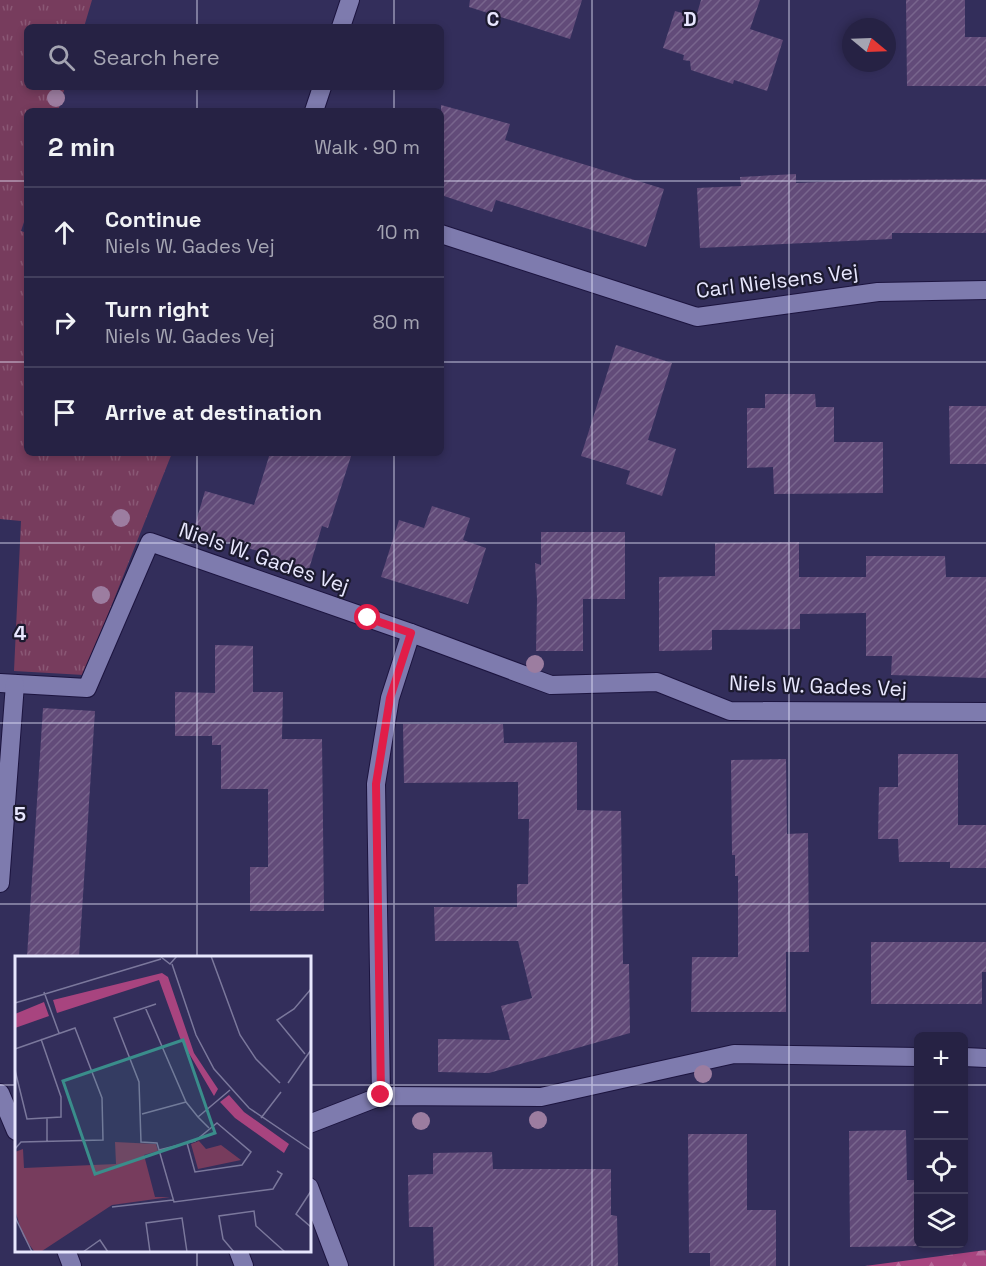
<!DOCTYPE html>
<meta charset="utf-8">
<style>
body{margin:0;font-family:"Space Grotesk",sans-serif;background:#2e2a4b;color:#f1f3f6}
.controls{position:absolute;right:18px;bottom:18px;display:grid;overflow:hidden;border-radius:9px;box-shadow:0 3px 9px #0003}
.controls button{width:54px;height:54px;display:grid;place-items:center;padding:0;border:0;border-bottom:2px solid #423f5d;background:#262244;color:#f1f3f6;font:30px sans-serif}
.compass{position:absolute;left:842px;top:18px;width:54px;height:54px;border-radius:50%;background:#262244;box-shadow:0 3px 9px #0003;rotate:109deg}
.stop{position:absolute;width:18px;height:18px;margin:-14px;border:4px solid #e11d48;border-radius:50%;background:#fff}
.stop.end{background:#e11d48;border-color:#fff;box-shadow:0 2px 6px #0008}
.list{margin:0;padding:0;list-style:none}
h2{display:flex;justify-content:space-between;align-items:center;height:78px;margin:0;padding:0 24px;font-size:26px}
h2 small{font-size:20px;font-weight:400;color:#a4a4b2}
.list li{display:grid;grid-template-columns:39px 1fr auto;gap:18px;align-items:center;box-sizing:border-box;height:90px;padding:0 24px;border-top:2px solid #423f5d}
.list b{display:block;font-size:22px;white-space:nowrap}
.list p{margin:0;font-size:20px;white-space:nowrap;color:#a4a4b2}
.list em{font-size:20px;font-style:normal;color:#a4a4b2}
.icon{flex:none;width:33px;height:33px;fill:none;stroke:currentColor;stroke-width:2;stroke-linecap:round;stroke-linejoin:round}
.map{position:relative;flex:none;width:986px;height:1266px;overflow:hidden}
.search{position:absolute;background:#262244;box-shadow:0 3px 9px #0003;left:24px;top:24px;width:420px;height:66px;display:flex;align-items:center;gap:15px;box-sizing:border-box;padding:0 21px;border-radius:9px;color:#a4a4b2;font-size:22px}
.panel{position:absolute;background:#262244;box-shadow:0 3px 9px #0003;left:24px;top:108px;width:420px;height:348px;border-radius:9px}
.map>svg:first-child{display:block}
.grass{fill:url(#grass-tufts)}
.forest{fill:url(#forest-firs)}
.building{fill:url(#building-hatch)}
.lines{fill:none;stroke-linecap:round;stroke-linejoin:round}
.minor-casing{stroke:#1c143f;stroke-width:20}
.minor{stroke:#7e7bae;stroke-width:18}
.tree{fill:#9c7da0}
.route{stroke:#e11d48;stroke-width:8}
.grid{fill:none;stroke:#e8e7fe;stroke-width:1.5;stroke-opacity:0.55}
.labels{text-anchor:middle;stroke-width:4.5;stroke-linejoin:round;paint-order:stroke}
.street-label{font-size:21px;fill:#e8e7fe;stroke:#1c1a2f}
.inset-road{fill:none;stroke:#7b789c;stroke-width:1.5}
.view{fill:#3a8d8b;fill-opacity:0.15;stroke:#3a8d8b;stroke-width:3}
.inset-edge{fill:none;stroke:#e8e7fe;stroke-width:3}
.grid-label{font-size:20px;text-anchor:middle;font-weight:bold;fill:#e8e7fe;stroke:#1c1a2f;stroke-width:4.5;stroke-linejoin:round;paint-order:stroke}
</style>
<div class="map">
<svg width="986" height="1266" viewBox="0 0 986 1266">
<defs>
<pattern id="grass-tufts" width="24" height="20" patternUnits="userSpaceOnUse" patternTransform="scale(1.5)"><rect width="24" height="20" fill="#773c5d"/><path d="M3 7l-1-3M5 7V3M7 7l1-3M15 17l-1-3M17 17v-4M19 17l1-3" fill="none" stroke="#8a5875"/></pattern>
<pattern id="forest-firs" width="22" height="20" patternUnits="userSpaceOnUse" patternTransform="scale(1.5)"><rect width="22" height="20" fill="#a8447f"/><path d="M5 1l3.5 6h-7zM16 11l3.5 6h-7z" fill="#b86899"/></pattern>
<pattern id="building-hatch" width="6" height="6" patternUnits="userSpaceOnUse" patternTransform="scale(1.5)"><rect width="6" height="6" fill="#624b79"/><path d="M-1 1l2-2M0 6l6-6M5 7l2-2" fill="none" stroke="#78658d"/></pattern>
</defs>
<rect width="100%" height="100%" fill="#332e5b"/>
<polygon class="grass" points="0,0 92,0 84,27 27,27 27,87 65,87 58,111 27,111 27,213 21,231 27,233 27,453 172,453 84,675 14,671 21,521 0,519"/>
<polygon class="forest" points="986,1250 986,1266 865,1266"/>
<g class="building">
<polygon points="470,0 582,0 570,39 469,7"/>
<polygon points="701,0 760,0 750,29 783,40 767,91 734,80 733,84 691,70 690,61 683,60 684,55 663,48 675,11 696,17"/>
<polygon points="906,0 965,0 965,37 986,37 986,86 907,86"/>
<polygon points="441,105 510,124 505,140 664,189 646,247 496,200 492,212 441,195"/>
<polygon points="796,174 796,183 863,180 986,179 986,233 892,233 892,239 700,248 697,188 741,186 740,177"/>
<polygon points="616,345 672,363 648,440 676,449 662,496 626,484 630,471 581,456"/>
<polygon points="765,394 815,394 816,407 834,407 834,442 883,442 883,493 774,494 773,467 747,468 747,408 765,408"/>
<polygon points="949,406 986,406 986,464 950,464"/>
<polygon points="270,453 352,453 328,528 322,526 309,569 275,558 275,556 193,532 205,491 254,505"/>
<polygon points="432,506 470,518 463,540 486,548 468,604 381,577 399,520 424,528"/>
<polygon points="541,532 625,532 625,599 583,599 583,651 536,651 537,599 535,563 541,565"/>
<polygon points="799,542 799,577 866,577 866,556 945,556 946,577 986,577 986,678 891,675 892,656 866,656 866,613 800,614 800,629 712,630 712,650 659,651 659,577 715,576 715,543"/>
<polygon points="215,645 253,646 253,692 283,692 282,739 322,739 324,911 250,911 250,867 268,867 268,789 221,789 221,745 212,745 212,736 175,736 175,692 215,693"/>
<polygon points="43,708 95,711 79,957 27,957"/>
<polygon points="403,724 503,724 504,743 577,742 577,810 621,811 623,964 629,964 630,1033 489,1073 438,1072 438,1039 510,1040 501,1006 532,998 518,941 435,941 434,907 517,907 517,884 528,884 529,819 518,819 518,782 404,783"/>
<polygon points="898,754 958,754 958,825 986,825 986,868 950,868 950,862 899,862 898,839 878,839 879,787 898,787"/>
<polygon points="786,759 787,834 808,833 809,952 786,952 786,1012 691,1012 692,957 738,957 738,876 735,876 735,855 732,855 731,760"/>
<polygon points="871,942 986,942 986,972 982,972 982,1004 871,1004"/>
<polygon points="906,1130 907,1180 918,1180 918,1246 850,1247 849,1131"/>
<polygon points="688,1134 747,1134 747,1210 776,1210 776,1266 710,1266 710,1253 689,1253"/>
<polygon points="492,1152 493,1169 611,1169 611,1215 617,1216 618,1266 434,1266 433,1227 409,1227 408,1175 433,1174 433,1153"/>
</g>
<g class="lines">
<defs>
<g id="minor">
<polyline points="341,27 350,0"/>
<polyline points="314,111 322,87"/>
<polyline points="441,234 697,317 878,292 986,290"/>
<polyline points="0,683 87,688 150,542 411,633 551,685 657,682 730,711 986,712"/>
<polyline points="0,883 15,684"/>
<polyline points="964,1057 986,1058"/>
<polyline points="0,1093 16,1131"/>
<polyline points="381,1096 376,784 390,698 411,633"/>
<polyline points="309,1124 381,1096 541,1097 734,1054 918,1057"/>
<polyline points="309,1187 339,1266"/>
<polyline points="66,1250 72,1266"/>
<polyline points="238,1250 244,1266"/>
</g>
</defs>
<use href="#minor" class="minor-casing"/>
<use href="#minor" class="minor"/>
</g>
<g class="tree">
<circle cx="56" cy="98" r="9"/>
<circle cx="121" cy="518" r="9"/>
<circle cx="101" cy="595" r="9"/>
<circle cx="535" cy="664" r="9"/>
<circle cx="703" cy="1074" r="9"/>
<circle cx="538" cy="1120" r="9"/>
<circle cx="421" cy="1121" r="9"/>
</g>
<g class="lines">
<polyline class="route" points="368,618 411,633 390,698 376,784 381,1095"/>
</g>
<path class="grid" d="M197,0v27M394,0v27M592,0v1266M789,0v1266M197,87v24M394,87v24M0,181h27M441,181h545M0,362h27M441,362h545M197,453v504M394,453v813M0,543h986M0,723h986M0,904h986M0,1085h16M309,1085h609M964,1085h22M197,1250v16"/>
<g class="labels">
<g class="street-label">
<text transform="translate(777 281) rotate(-7)" y="7">Carl Nielsens Vej</text>
<text transform="translate(264 558) rotate(19)" y="7">Niels W. Gades Vej</text>
<text transform="translate(818 686) rotate(2)" y="7">Niels W. Gades Vej</text>
</g>
</g>
<g transform="translate(15 956)">
<rect width="296" height="296" fill="#332e5b"/>
<path d="M184,185l7,8 15,-4 20,15 -43,9 -7,-25zM100,186l41,2 2,7 -14,4 11,42h15l-58,8 -70,46h-8l-11,-15 -8,-26v-58l8,-3 1,19 92,-4z" fill="#773c5d"/>
<path d="M147,17l6,4 26,76 24,36 -4,7 -34,-58 -21,-58 -102,33 -4,-13zM29,46l5,14 -34,12v-14zM214,139l15,17 45,32 -5,9 -49,-35 -15,-16z" fill="#a8447f"/>
<path class="inset-road" d="M196,0l29,79 16,24 24,24M146,1l9,7 7,-8M157,8l24,71 18,34 35,39 62,42M29,36l15,41M0,47l146,-44M141,48l-42,14 25,64 2,60 16,1 17,59 99,-13 9,-15 -5,-3M130,51l41,95 12,15M0,93l60,-21 27,70 1,42 -82,2 -6,7M290,98l-28,-34 17,-11 17,-20M0,114l12,49 34,-2v-20l-20,-58M273,127l23,-33M127,158l44,-12M32,162v24M246,162l20,-26M202,167l34,29 -9,13 -47,7 -8,-29 8,-2zM194,172l-11,-11 32,-27M144,194l28,-7M296,235l-15,23 15,13M97,251l61,-7M0,261l17,35M68,296l17,-12 8,12M135,296l-4,-29 36,-5 5,34M219,296l-11,-13 -4,-23 35,-5 2,15 29,26"/>
<path class="view" d="M168,84l32,93 -120,41 -32,-93z"/>
<rect width="296" height="296" class="inset-edge"/>
</g>
<g class="grid-label">
<text x="493" y="26">C</text>
<text x="690" y="26">D</text>
<text x="20" y="640">4</text>
<text x="20" y="821">5</text>
</g>
</svg>
<div class="controls">
<button>+</button>
<button>−</button>
<button><svg class="icon" aria-label="locate" viewBox="0 0 24 24"><circle cx="12" cy="12" r="6"/><path d="M12 2v4M12 18v4M2 12h4M18 12h4"/></svg></button>
<button><svg class="icon" aria-label="layers" viewBox="0 0 24 24"><path d="M12 4l9 5-9 5-9-5zM3 14l9 5 9-5"/></svg></button>
</div>
<svg class="compass" viewBox="-18 -18 36 36"><path d="M0-13l5 13h-10z" fill="#e53935"/><path d="M0 13l5-13h-10z" fill="#a4a4b2"/></svg>
<div class="stop" style="left:368px;top:618px"></div>
<div class="stop end" style="left:381px;top:1095px"></div>
<div class="search"><svg class="icon" aria-label="search" viewBox="0 0 24 24"><circle cx="10" cy="10" r="6"/><path d="M15 15l6 6"/></svg>Search here</div>
<section class="panel">
<h2>2 min<small>Walk · 90 m</small></h2>
<ul class="list">
<li><svg class="icon" aria-label="ahead" viewBox="0 0 24 24"><path d="M12 20V5M6 11l6-6 6 6"/></svg><div><b>Continue</b><p>Niels W. Gades Vej</p></div><em>10 m</em></li>
<li><svg class="icon" aria-label="right" viewBox="0 0 24 24"><path d="M7 20v-9h11M14 6l5 5-5 5"/></svg><div><b>Turn right</b><p>Niels W. Gades Vej</p></div><em>80 m</em></li>
<li><svg class="icon" aria-label="arrive" viewBox="0 0 24 24"><path d="M6 21V4h12l-3 4 3 4H6"/></svg><div><b>Arrive at destination</b></div></li>
</ul>
</section>
</div>
